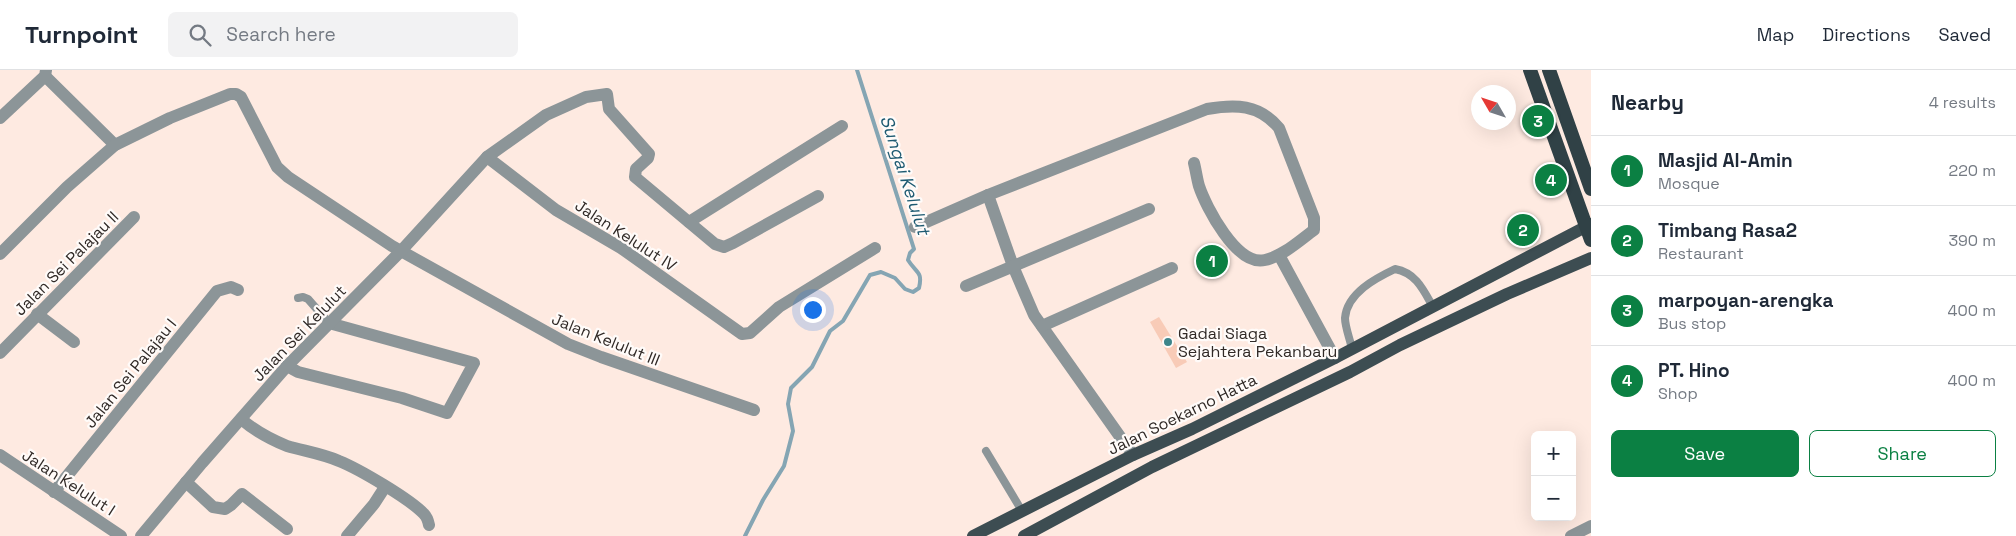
<!DOCTYPE html>
<meta charset="utf-8">
<style>
body{margin:0;font-family:"Space Grotesk",sans-serif;background:#f2f2f3;color:#1f2937}
.controls{position:absolute;right:15px;bottom:15px;display:grid;overflow:hidden;border-radius:8px;box-shadow:0 5px 20px #0002}
.controls button{width:45px;height:45px;display:grid;place-items:center;padding:0;border:0;border-bottom:1px solid #e0e1e3;background:#fff;color:#1f2937;font:25px sans-serif}
.compass{position:absolute;left:1471px;top:15px;width:45px;height:45px;border-radius:50%;background:#fff;box-shadow:0 5px 20px #0002;rotate:309deg}
.you{position:absolute;left:812px;top:239px;width:18px;height:18px;margin:-12px;border:4px solid #fff;border-radius:50%;background:#1a73e8;box-shadow:0 0 0 8px #1a73e833}
.badge{display:grid;place-items:center;width:32px;height:32px;border-radius:50%;background:#0b8043;color:#fff;font-size:16px;font-weight:700}
.pin{position:absolute;translate:-50% -50%;border:2px solid #fff;box-shadow:0 1px 5px #0006}
.list{margin:0;padding:0;list-style:none}
h2{display:flex;justify-content:space-between;align-items:center;height:65px;margin:0;padding:0 20px;font-size:21px}
h2 small{font-size:16px;font-weight:400;color:#747a83}
.list li{display:grid;grid-template-columns:32px 1fr auto;gap:15px;align-items:center;box-sizing:border-box;height:70px;padding:0 20px;border-top:1px solid #e0e1e3}
.list b{display:block;font-size:19px;white-space:nowrap}
.list p{margin:0;font-size:16px;white-space:nowrap;color:#747a83}
.list em{font-size:16px;font-style:normal;color:#747a83}
.actions{display:flex;gap:10px;padding:15px 20px}
.actions a{flex:1;padding:11px 0;border:1px solid #0b8043;border-radius:8px;text-align:center;font-size:18px;color:#0b8043}
.actions .main{background:#0b8043;color:#fff}
.icon{flex:none;width:28px;height:28px;fill:none;stroke:currentColor;stroke-width:2;stroke-linecap:round;stroke-linejoin:round}
.map{position:relative;flex:none;width:1591px;height:466px;overflow:hidden}
header{display:flex;align-items:center;gap:30px;box-sizing:border-box;height:70px;padding:0 25px;background:#fff;border-bottom:1px solid #e0e1e3}
header strong{font-size:24px}
nav{display:flex;gap:28px;margin-inline-start:auto;font-size:18px}
.search{width:350px;height:45px;background:#f2f2f3;display:flex;align-items:center;gap:12px;box-sizing:border-box;padding:0 18px;border-radius:8px;color:#747a83;font-size:19px}
main{display:flex}
aside{flex:1;background:#fff}
.map>svg:first-child{display:block}
.lines{fill:none;stroke-linecap:round;stroke-linejoin:round}
.stream{stroke:#85a5b3;stroke-width:4}
.building{fill:#f8cbb7}
.service{stroke:#8c9598;stroke-width:8}
.minor{stroke:#8c9598;stroke-width:12}
.primary{stroke:#3d4d52;stroke-width:12}
.trunk{stroke:#304146;stroke-width:14}
.poi-dot{fill:#3d858a;stroke:#fffbf9;stroke-width:2}
.labels{text-anchor:middle;stroke-width:4.5;stroke-linejoin:round;paint-order:stroke}
.street-label{font-size:16px;fill:#302926;stroke:#fffbf9}
.poi-label{font-size:16px;fill:#302926;stroke:#fffbf9;text-anchor:start}
.water-label{font-size:18px;font-style:italic;fill:#1e5a71;stroke:#fffbf9}
</style>
<header>
<strong>Turnpoint</strong>
<div class="search"><svg class="icon" aria-label="search" viewBox="0 0 24 24"><circle cx="10" cy="10" r="6"/><path d="M15 15l6 6"/></svg>Search here</div>
<nav><a>Map</a><a>Directions</a><a>Saved</a></nav>
</header>
<main>
<div class="map">
<svg width="1591" height="466" viewBox="0 0 1591 466">
<rect width="100%" height="100%" fill="#feeae1"/>
<g class="lines">
<path class="stream" d="M745,466l18,-36 21,-34 9,-35 -5,-27 3,-16 21,-21 18,-36 13,-10 27,-46 11,-3 14,6 10,11 8,3 6,-4c4,-17 -3,-15 -11,-28l2,-7 4,-4 -57,-179"/>
</g>
<polygon class="building" points="1159,247 1187,292 1176,298 1150,252"/>
<g class="lines">
<g class="service">
<polyline points="298,228 303,227 308,229 329,253"/>
<path d="M1352,279c-2,-10 -7,-22 -7,-31 2,-25 31,-40 50,-49 21,4 28,20 38,38"/>
<polyline points="986,381 1022,441"/>
</g>
<g class="minor">
<polyline points="45,6 115,75"/>
<polyline points="0,48 45,6 46,0"/>
<polyline points="487,87 556,140 621,178 742,264 750,263 779,237 875,178"/>
<polyline points="988,125 1013,196 1034,245 1133,385"/>
<polyline points="689,152 842,56"/>
<path d="M915,157l73,-32 219,-86c28,-5 52,-5 72,19l35,90v12c-15,11 -31,26 -49,30 -28,7 -59,-53 -66,-74 -2,-7 -3,-15 -5,-23"/>
<polyline points="0,184 67,117 115,75 170,48 230,24 236,24 241,27 277,97 288,107 392,176 568,274 601,287 754,340"/>
<polyline points="1279,185 1335,288"/>
<polyline points="966,216 1149,139"/>
<polyline points="37,244 74,272"/>
<polyline points="1042,256 1172,198"/>
<polyline points="0,283 134,147"/>
<polyline points="287,296 298,302 402,328 447,343 474,293 329,253"/>
<path d="M241,349c14,12 29,20 46,27 17,5 36,8 52,15 20,8 71,38 85,53 3,3 4,6 5,11"/>
<polyline points="0,385 121,466"/>
<polyline points="186,412 213,437 225,439 231,435 242,424 287,459"/>
<polyline points="54,422 217,221 231,217 238,220"/>
<polyline points="141,466 202,393 287,296 401,181 487,87 546,45 586,27 607,24 609,39 649,84 648,88 636,99 635,107 715,174 724,177 733,173 818,126"/>
<polyline points="347,466 374,434 385,417"/>
<polyline points="1571,466 1591,456"/>
</g>
<g class="primary">
<polyline points="973,466 1133,385 1192,359 1335,288 1591,154"/>
<polyline points="1024,466 1152,397 1350,302 1400,275 1507,224 1591,188"/>
</g>
<g class="trunk">
<polyline points="1530,0 1591,170"/>
<polyline points="1549,0 1591,119"/>
</g>
</g>
<circle class="poi-dot" cx="1168" cy="272" r="5"/>
<g class="labels">
<g class="street-label">
<text transform="translate(626 165) rotate(33)" y="6">Jalan Kelulut IV</text>
<text transform="translate(66 193) rotate(-45)" y="6">Jalan Sei Palajau II</text>
<text transform="translate(299 263) rotate(-46)" y="6">Jalan Sei Kelulut</text>
<text transform="translate(606 269) rotate(22)" y="6">Jalan Kelulut III</text>
<text transform="translate(130 303) rotate(-51)" y="6">Jalan Sei Palajau I</text>
<text transform="translate(1182 344) rotate(-26)" y="6">Jalan Soekarno Hatta</text>
<text transform="translate(69 412) rotate(33)" y="6">Jalan Kelulut I</text>
</g>
<g class="poi-label">
<text x="1178" y="269">Gadai Siaga<tspan x="1178" dy="18">Sejahtera Pekanbaru</tspan></text>
</g>
<g class="water-label">
<text transform="translate(905 105) rotate(72)" y="6">Sungai Kelulut</text>
</g>
</g>
</svg>
<div class="controls">
<button>+</button>
<button>−</button>
</div>
<svg class="compass" viewBox="-18 -18 36 36"><path d="M0-13l5 13h-10z" fill="#e53935"/><path d="M0 13l5-13h-10z" fill="#747a83"/></svg>
<div class="you"></div>
<div class="pin badge" style="left:1212px;top:191px">1</div>
<div class="pin badge" style="left:1523px;top:160px">2</div>
<div class="pin badge" style="left:1538px;top:51px">3</div>
<div class="pin badge" style="left:1551px;top:110px">4</div>
</div>
<aside>
<h2>Nearby<small>4 results</small></h2>
<ul class="list">
<li><span class="badge">1</span><div><b>Masjid Al-Amin</b><p>Mosque</p></div><em>220 m</em></li>
<li><span class="badge">2</span><div><b>Timbang Rasa2</b><p>Restaurant</p></div><em>390 m</em></li>
<li><span class="badge">3</span><div><b>marpoyan-arengka</b><p>Bus stop</p></div><em>400 m</em></li>
<li><span class="badge">4</span><div><b>PT. Hino</b><p>Shop</p></div><em>400 m</em></li>
</ul>
<div class="actions"><a class="main">Save</a><a>Share</a></div>
</aside>
</main>
